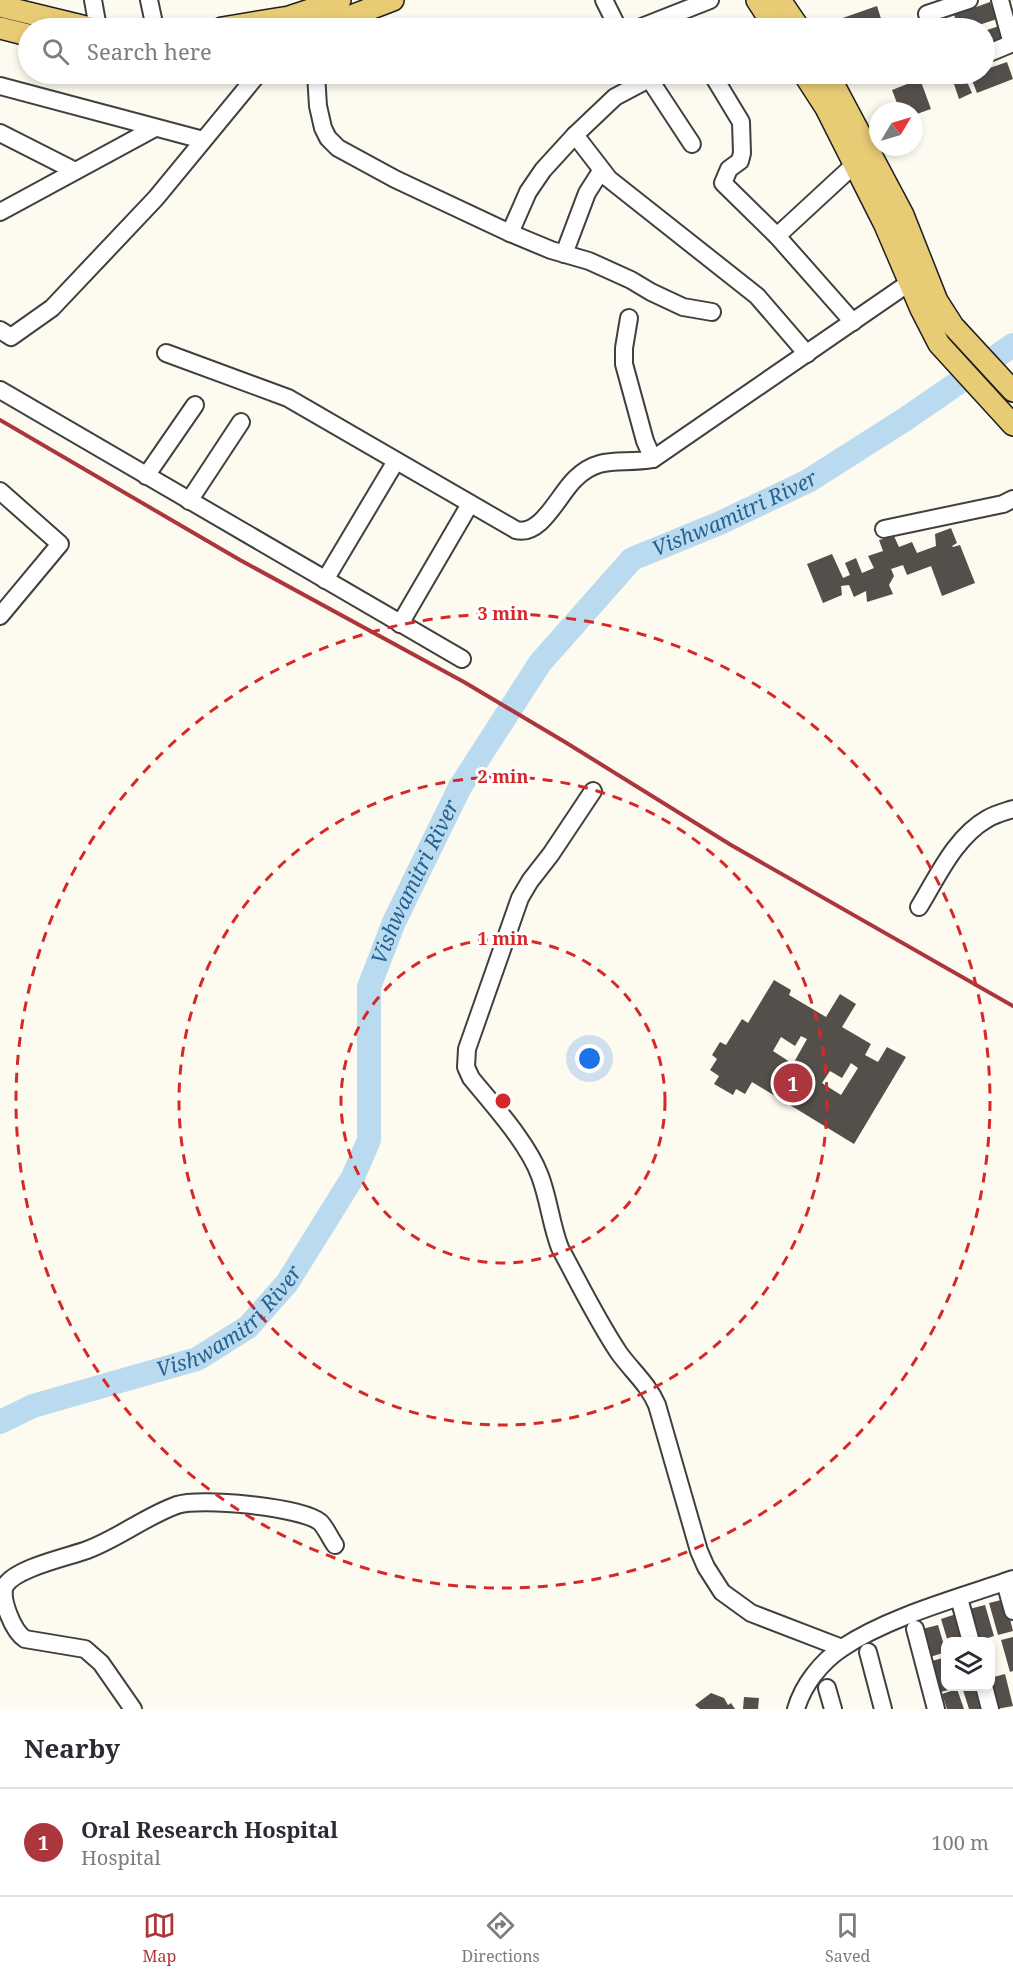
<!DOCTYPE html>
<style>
body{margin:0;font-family:"Noto Serif",serif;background:#f7f7f7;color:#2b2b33}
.controls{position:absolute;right:18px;bottom:18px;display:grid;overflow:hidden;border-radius:12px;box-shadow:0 3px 9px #0003}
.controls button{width:54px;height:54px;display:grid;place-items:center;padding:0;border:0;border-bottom:2px solid #e1e1e2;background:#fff;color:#2b2b33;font:30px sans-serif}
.compass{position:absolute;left:869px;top:102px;width:54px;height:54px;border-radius:50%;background:#fff;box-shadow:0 3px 9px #0003;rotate:52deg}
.you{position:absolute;left:590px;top:1059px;width:21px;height:21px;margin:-15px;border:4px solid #fff;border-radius:50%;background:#1a73e8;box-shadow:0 0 0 9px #1a73e833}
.badge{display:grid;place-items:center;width:39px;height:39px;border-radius:50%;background:#ac363d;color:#fff;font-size:20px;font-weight:700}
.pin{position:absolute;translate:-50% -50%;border:3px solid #fff;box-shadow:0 2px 6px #0006}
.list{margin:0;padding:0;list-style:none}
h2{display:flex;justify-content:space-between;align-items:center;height:78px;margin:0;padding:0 24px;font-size:26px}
h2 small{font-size:20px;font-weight:400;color:#7c7c81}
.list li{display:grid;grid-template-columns:39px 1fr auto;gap:18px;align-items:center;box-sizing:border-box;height:108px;padding:0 24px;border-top:2px solid #e1e1e2}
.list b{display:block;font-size:22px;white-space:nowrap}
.list p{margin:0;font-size:20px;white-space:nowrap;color:#7c7c81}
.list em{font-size:20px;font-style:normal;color:#7c7c81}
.icon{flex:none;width:33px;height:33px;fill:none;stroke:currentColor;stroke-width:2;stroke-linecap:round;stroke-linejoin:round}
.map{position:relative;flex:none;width:1013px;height:1709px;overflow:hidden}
.search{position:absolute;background:#fff;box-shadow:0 3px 9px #0003;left:18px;right:18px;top:18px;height:66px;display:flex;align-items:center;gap:15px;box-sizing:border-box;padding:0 21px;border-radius:33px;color:#7c7c81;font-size:22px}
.sheet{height:186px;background:#fff}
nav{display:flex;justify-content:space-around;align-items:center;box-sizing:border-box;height:84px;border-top:2px solid #e1e1e2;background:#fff;font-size:16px;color:#7c7c81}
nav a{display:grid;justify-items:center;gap:3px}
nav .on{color:#ac363d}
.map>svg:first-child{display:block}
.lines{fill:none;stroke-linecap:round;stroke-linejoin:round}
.river{stroke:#badbef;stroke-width:24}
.building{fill:#554f4b;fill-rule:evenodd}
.minor-casing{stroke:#404040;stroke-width:20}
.major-casing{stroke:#1e1e1e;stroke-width:24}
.minor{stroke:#fff;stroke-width:16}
.major{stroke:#e8cb75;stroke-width:21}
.rail{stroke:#ac363d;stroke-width:4}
.ring{fill:none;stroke:#d62828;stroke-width:3;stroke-dasharray:10 8}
.labels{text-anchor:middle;stroke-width:6;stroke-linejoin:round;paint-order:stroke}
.water-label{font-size:21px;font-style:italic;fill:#266290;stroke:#fff}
.centre{fill:#d62828;stroke:#fff;stroke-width:3}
.ring-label{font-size:18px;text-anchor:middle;font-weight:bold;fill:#d62828;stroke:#fff;stroke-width:6;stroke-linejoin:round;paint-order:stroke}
</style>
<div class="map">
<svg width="1013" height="1709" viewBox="0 0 1013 1709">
<rect width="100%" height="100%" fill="#fdfaf0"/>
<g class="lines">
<path class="river" id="s1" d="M0,1422l33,-16 164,-47 51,-32 39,-44 66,-106 16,-37v-153l25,-65 66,-135 80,-124 92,-104 88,-36 88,-42 96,-61 109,-75"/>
</g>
<g class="building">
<polygon points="990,2 997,19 970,28 959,28 954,15"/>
<polygon points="877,6 884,28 836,28 834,21"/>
<polygon points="944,19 947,27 952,24 954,28 937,28 934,24"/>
<polygon points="999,26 1005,43 984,50 984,31"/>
<polygon points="1007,62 1013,79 977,93 970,75 984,74 984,70"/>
<polygon points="964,75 972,93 959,99 952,78"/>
<polygon points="920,79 931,109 914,115 914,111 900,111 892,90"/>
<polygon points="951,528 957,543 952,546 953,547 960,545 975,583 942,596 931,566 907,575 903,565 891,569 894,576 889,585 893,594 867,602 866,591 854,597 849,585 841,586 842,595 823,603 807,564 832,554 843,578 850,575 845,563 856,558 862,573 874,568 868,556 883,551 879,540 894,536 899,547 912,542 917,553 936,546 935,534"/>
<path d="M774,980l17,10 -2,5 37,22 14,-23 16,10 -14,23 29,17 -6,11 13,7 9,-15 19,10 -52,87 -102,-62 -7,12 -9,-5 -3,6 -19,-11 5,-8 -9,-6 7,-11 -5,-4 8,-13 6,3 16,-26 6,4zM801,1036l6,3 -14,25 -20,-13 8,-14 14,9zM851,1063l7,5 -17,27 -19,-12 8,-12 12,7z"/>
<polygon points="1005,1599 1013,1631 998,1635 989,1603"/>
<polygon points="985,1605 994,1636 978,1641 969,1609"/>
<polygon points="956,1614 965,1642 948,1642 941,1619"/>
<polygon points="938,1625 946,1652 930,1657 922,1629"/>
<polygon points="1013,1637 1013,1671 1010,1672 1001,1640"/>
<polygon points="946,1657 946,1686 959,1687 941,1692 932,1661"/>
<polygon points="1005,1674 1013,1706 997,1709 990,1678"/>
<polygon points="965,1686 979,1686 986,1709 969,1709 962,1687"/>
<polygon points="957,1689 964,1709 947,1709 942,1694"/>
<polygon points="711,1693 724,1698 728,1705 731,1703 735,1709 700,1709 695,1705"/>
<polygon points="744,1697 759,1698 758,1709 743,1709"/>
</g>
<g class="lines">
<defs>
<g id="minor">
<polyline points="93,0 98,28"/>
<polyline points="149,0 155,28"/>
<polyline points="604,0 618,28"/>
<polyline points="1000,0 1012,44"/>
<polyline points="927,14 969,0"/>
<polyline points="639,28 710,0"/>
<polyline points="984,55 1013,43"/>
<polyline points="316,74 318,106 323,128 328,138 338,148 395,179 510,233 551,250 589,261 631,280 651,292 683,307 712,312"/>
<polyline points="646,74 692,144"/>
<polyline points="712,74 741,122 742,153 740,161 729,169 723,183 777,236 853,322"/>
<polyline points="0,86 203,140"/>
<polyline points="0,133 75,171"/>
<polyline points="575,135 609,179 757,296 807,354"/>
<polyline points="0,212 155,128"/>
<polyline points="510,233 528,192 543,170 575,135 615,97 649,79"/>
<polyline points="777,236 855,164"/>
<polyline points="564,254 587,193 601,171"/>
<polyline points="629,318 624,348 624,364 645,441 653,459"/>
<polyline points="0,330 11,337 52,308 156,198 258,74"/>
<path d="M166,353l122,45 228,132c25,7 43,-36 59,-51 25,-25 46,-14 78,-20l266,-183"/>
<polyline points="0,390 462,659"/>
<polyline points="146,476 195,405"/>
<polyline points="0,491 60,544 0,616"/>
<polyline points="189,501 241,422"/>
<polyline points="884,529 1003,504 1013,499"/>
<polyline points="325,580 396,461"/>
<polyline points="400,624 470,504"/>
<path d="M593,791l-42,63 -21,27 -10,17 -53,151 -1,18 5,11c22,27 57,65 69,98 9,24 11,49 20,72 19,35 37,72 59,105 13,18 29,31 38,52l42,146 7,16 16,25 29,21 91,35"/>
<path d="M919,907c18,-29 36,-70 68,-88 8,-5 17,-7 26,-10"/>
<polyline points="1005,1582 1013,1611"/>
<polyline points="959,1598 971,1642"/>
<polyline points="915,1629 936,1709"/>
<polyline points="868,1652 883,1709"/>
<polyline points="984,1686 990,1709"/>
<polyline points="827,1688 833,1709"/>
<path d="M133,1709l-32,-46 -16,-14 -60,-10c-12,-8 -25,-40 -20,-53 10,-18 63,-29 82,-36 32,-12 59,-34 90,-45 23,-8 124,2 143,17 6,6 10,16 15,23"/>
<path d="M796,1709c7,-24 25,-47 46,-61 48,-32 117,-50 171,-69"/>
</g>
<g id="major">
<polyline points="757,0 775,28"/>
<polyline points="780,0 799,28"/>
<polyline points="0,6 90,28"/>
<polyline points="0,28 28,35"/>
<polyline points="222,28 289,17 340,0"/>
<polyline points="320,28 393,0"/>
<polyline points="804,74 826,108 885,225 921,309 939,344 1013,425"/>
<polyline points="828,74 903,215 937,301 953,326 1013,391"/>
</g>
</defs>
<use href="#minor" class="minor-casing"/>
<use href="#major" class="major-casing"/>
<use href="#minor" class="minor"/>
<use href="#major" class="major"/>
<polyline class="rail" points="0,420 240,560 464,682 565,742 731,845 1013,1006"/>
</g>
<g class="ring">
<circle cx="503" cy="1101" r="162"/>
<circle cx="503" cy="1101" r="324"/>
<circle cx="503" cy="1101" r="487"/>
</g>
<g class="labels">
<g class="water-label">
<text dy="7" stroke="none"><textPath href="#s1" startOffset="1263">Vishwamitri River</textPath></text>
<text dy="7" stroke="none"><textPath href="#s1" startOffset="759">Vishwamitri River</textPath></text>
<text dy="7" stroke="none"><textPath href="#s1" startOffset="255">Vishwamitri River</textPath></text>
</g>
</g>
<circle cx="503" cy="1101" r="9" class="centre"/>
<g class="ring-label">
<text x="503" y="620">3 min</text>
<text x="503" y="783">2 min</text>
<text x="503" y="945">1 min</text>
</g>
</svg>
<div class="controls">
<button><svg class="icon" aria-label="layers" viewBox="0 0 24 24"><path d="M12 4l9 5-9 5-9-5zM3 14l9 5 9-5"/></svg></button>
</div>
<svg class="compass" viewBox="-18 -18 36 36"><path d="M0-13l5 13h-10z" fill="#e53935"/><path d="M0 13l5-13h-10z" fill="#7c7c81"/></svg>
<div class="you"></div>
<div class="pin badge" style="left:793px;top:1083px">1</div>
<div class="search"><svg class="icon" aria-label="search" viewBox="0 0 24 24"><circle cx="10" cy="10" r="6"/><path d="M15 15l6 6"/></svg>Search here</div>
</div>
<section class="sheet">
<h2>Nearby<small></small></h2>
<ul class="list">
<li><span class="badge">1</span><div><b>Oral Research Hospital</b><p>Hospital</p></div><em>100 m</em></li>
</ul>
</section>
<nav>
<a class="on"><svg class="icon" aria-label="map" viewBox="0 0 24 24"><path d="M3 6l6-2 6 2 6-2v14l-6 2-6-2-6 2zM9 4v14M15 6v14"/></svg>Map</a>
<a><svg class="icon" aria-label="directions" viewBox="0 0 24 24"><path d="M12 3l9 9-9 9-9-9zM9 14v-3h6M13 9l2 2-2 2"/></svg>Directions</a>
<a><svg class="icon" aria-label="saved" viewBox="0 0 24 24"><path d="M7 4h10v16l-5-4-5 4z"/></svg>Saved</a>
</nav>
